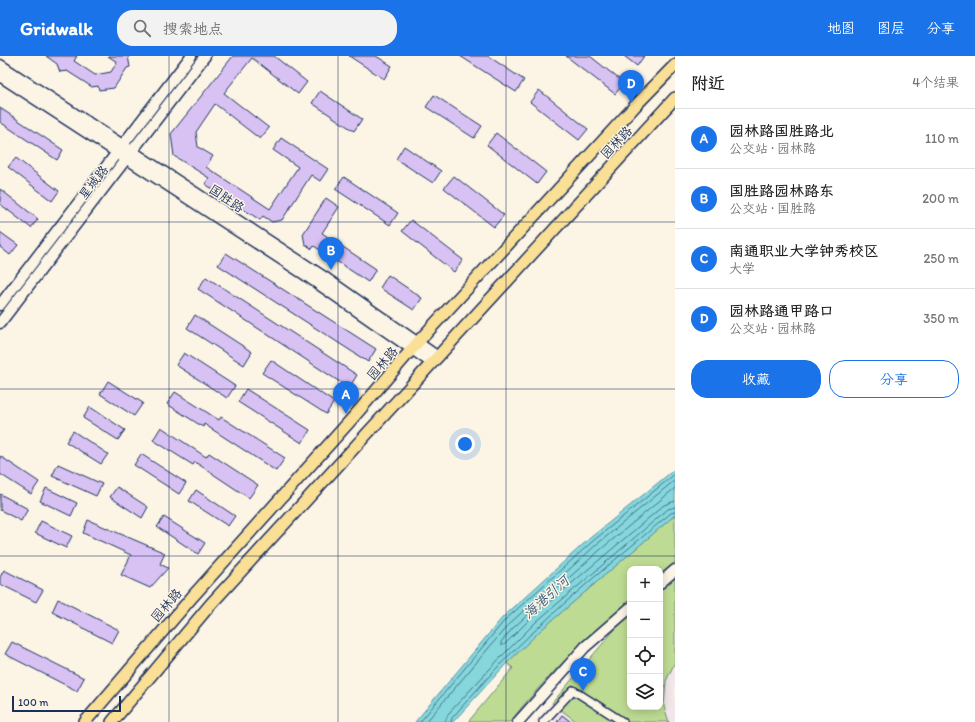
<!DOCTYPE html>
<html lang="zh">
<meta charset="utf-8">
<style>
body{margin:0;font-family:Itim,"LXGW WenKai TC",sans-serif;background:#f2f2f2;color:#202124}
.controls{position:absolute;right:12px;bottom:12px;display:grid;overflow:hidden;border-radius:8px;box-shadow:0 2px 10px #0003}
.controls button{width:36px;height:36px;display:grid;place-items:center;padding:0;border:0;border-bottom:1px solid #e0e0e0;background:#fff;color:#202124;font:20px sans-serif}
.scale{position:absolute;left:12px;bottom:10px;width:109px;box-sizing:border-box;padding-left:4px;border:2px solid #1b2f5e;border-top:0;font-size:11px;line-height:14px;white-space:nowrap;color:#1b2f5e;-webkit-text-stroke:3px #fcf5e5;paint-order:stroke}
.you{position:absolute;left:465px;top:388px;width:14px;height:14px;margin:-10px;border:3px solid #fff;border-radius:50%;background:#1a73e8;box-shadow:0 0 0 6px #1a73e833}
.badge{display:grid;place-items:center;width:26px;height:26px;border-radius:50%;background:#1a73e8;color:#fff;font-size:13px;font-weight:700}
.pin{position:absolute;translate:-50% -33px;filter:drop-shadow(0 1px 2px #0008)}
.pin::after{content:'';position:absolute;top:21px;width:14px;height:12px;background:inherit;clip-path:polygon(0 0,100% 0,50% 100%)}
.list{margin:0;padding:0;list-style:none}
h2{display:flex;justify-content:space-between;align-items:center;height:52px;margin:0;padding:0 16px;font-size:17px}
h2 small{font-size:13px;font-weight:400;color:#757577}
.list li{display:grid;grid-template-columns:26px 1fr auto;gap:12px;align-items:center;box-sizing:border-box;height:60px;padding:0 16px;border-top:1px solid #e0e0e0}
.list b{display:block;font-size:15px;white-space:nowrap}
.list p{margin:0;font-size:13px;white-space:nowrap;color:#757577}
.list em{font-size:13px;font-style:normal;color:#757577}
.actions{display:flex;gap:8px;padding:12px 16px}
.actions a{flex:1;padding:9px 0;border:1px solid #1a73e8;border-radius:16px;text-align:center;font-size:14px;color:#1a73e8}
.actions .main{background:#1a73e8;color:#fff}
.icon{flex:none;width:22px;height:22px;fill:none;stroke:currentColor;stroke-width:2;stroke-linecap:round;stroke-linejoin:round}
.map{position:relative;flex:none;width:675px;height:666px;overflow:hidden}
header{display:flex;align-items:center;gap:24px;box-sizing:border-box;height:56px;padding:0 20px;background:#1a73e8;color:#fff}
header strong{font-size:19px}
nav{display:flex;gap:22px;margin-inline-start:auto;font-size:14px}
.search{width:280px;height:36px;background:#f2f2f2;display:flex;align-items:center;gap:10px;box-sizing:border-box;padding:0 14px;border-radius:16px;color:#757577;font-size:15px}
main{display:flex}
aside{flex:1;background:#fff}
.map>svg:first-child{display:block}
.built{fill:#f1e6e9}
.green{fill:#bedb93;stroke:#6c8578}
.water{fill:#85d7dc;stroke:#5b94aa}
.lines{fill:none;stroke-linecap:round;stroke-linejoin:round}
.shore{stroke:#457290;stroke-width:1}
.building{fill:#d7c2f3;stroke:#1b2f5e}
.street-casing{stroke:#1b2f5e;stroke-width:10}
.secondary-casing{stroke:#1b2f5e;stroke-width:13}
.primary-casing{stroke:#1b2f5e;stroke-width:14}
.street{stroke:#fcf5e5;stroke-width:7}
.secondary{stroke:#fcf5e5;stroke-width:10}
.primary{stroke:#fadf96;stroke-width:11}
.grid{fill:none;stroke:#1b2f5e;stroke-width:1;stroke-opacity:0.55}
.labels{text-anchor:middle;stroke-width:3;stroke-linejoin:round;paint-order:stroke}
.street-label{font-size:13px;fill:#1b2f5e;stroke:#fcf5e5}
.water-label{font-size:14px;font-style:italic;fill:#36597e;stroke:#fcf5e5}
</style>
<header>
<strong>Gridwalk</strong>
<div class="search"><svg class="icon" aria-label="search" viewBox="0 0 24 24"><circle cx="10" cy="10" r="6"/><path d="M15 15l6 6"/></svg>搜索地点</div>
<nav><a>地图</a><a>图层</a><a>分享</a></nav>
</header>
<main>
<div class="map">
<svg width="675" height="666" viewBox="0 0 675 666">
<rect width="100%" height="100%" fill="#fcf5e5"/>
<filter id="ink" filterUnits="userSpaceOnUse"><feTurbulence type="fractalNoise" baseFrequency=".025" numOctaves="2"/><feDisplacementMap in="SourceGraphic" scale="8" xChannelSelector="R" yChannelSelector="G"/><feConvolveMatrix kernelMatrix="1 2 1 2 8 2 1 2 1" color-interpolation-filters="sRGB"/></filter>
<g filter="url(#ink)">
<polygon class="built" points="675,605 675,666 534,666 579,617 632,654 660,651 660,623"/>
<g class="green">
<path d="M675,459v47l-15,13v-6h-30v31c-43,38 -85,77 -120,122h-42l45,-54 -6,-5 35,-34z"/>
<polygon points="675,520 675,606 666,625 664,651 669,666 577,666 552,647 622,565 630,558 630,651 660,651 660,532"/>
</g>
<polygon class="water" points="675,413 675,459 542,573 507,607 453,666 415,666 502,562 590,482"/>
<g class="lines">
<g class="shore">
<polyline points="675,432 600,494 513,572 501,586 501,589 504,589 532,561 664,449 675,445"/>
<polyline points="420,666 505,564 593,485 675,418"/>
<polyline points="426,666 509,568 596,489 675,424"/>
<polyline points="445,666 448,658 501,601 536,566 668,453 675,451"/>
<path d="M451,666l1,-4c28,-32 56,-64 88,-92 42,-40 87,-76 131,-113l4,-1"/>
</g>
</g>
<g class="building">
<polygon points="46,0 77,0 74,5 95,19 111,16 117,6 108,0 128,0 130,11 127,12 114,32 99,34 98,30 92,31 67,15 60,16 57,8"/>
<polygon points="233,0 274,0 307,26 298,38 252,2 224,37 269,72 260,83 215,48 196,76 198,91 213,100 206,111 270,153 298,111 273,94 281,82 328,113 320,125 311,119 282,164 272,166 263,160 260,164 205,128 209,122 174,100 171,78"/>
<polygon points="349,0 376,0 392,10 384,23"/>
<polygon points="460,0 488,0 524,24 516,36"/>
<polygon points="566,0 590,0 624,27 615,38"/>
<polygon points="624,0 644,0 637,10"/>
<polygon points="539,34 588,73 579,84 530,46"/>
<polygon points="320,35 362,63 354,75 312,47"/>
<polygon points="434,39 482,70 474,82 426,51"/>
<polygon points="0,52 63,94 57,104 0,66"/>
<polygon points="496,77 546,116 537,128 487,89"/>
<polygon points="404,90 441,115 433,127 396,103"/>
<polygon points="16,102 59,135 52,145 8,111"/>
<polygon points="454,120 504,159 494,171 444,132"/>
<polygon points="344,121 398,157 390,169 335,133"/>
<polygon points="0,133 38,163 31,172 0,148"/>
<polygon points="326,142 339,151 322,177 376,213 368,226 314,190 312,193 305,188 303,178"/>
<polygon points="411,164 463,204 454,216 402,175"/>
<polygon points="0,176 18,189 10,199 0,191"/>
<polygon points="226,197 376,293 368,306 218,209"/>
<polygon points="388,219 422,242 414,254 380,232"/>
<polygon points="206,221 357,319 349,332 198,233"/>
<polygon points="195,259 252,296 244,309 187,272"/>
<polygon points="184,297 235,330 227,342 176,309"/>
<polygon points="271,304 334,346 326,358 262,317"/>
<polygon points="108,325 143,347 134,360 100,338"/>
<polygon points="246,333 310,374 302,387 238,346"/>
<polygon points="175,336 219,364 221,361 285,402 276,415 204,368 203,371 167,348"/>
<polygon points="90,351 125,374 118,384 83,362"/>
<polygon points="161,371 206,401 209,397 258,429 249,442 195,406 193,409 153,384"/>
<polygon points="73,375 108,398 101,408 66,386"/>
<polygon points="141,398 186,427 179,438 134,409"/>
<polygon points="0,400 39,426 31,438 0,418"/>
<polygon points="58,408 102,428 96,440 52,420"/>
<polygon points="117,431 148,451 142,462 110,441"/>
<polygon points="46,432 77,447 71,460 40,445"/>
<polygon points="196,434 235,460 228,470 189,445"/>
<polygon points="0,438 28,453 21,465 0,454"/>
<polygon points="164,461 205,487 198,498 157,471"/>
<polygon points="88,464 165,497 160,508 168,512 150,532 121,519 131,499 83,477"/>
<polygon points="41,465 72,480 66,492 35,477"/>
<polygon points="4,514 43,534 36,546 0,528 0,521"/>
<polygon points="58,543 119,574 112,587 52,556"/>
<polygon points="12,586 84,622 77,635 5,598"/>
<polygon points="562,659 571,666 557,666"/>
</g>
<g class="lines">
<defs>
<polyline id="street" points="543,666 573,634 623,666"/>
<g id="secondary">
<polyline points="0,9 327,223 438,301"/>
<polyline points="0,20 301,216 432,307"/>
<polyline points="0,249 191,0"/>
<polyline points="0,267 205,0"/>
<polyline points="660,527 675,514"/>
<polyline points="518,666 585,591 630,552"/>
</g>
<g id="primary">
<polyline points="85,666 193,540 350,365 418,286 636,49 675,9"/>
<polyline points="112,666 210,549 675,42"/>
</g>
</defs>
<use href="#street" class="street-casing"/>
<use href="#secondary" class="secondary-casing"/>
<use href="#primary" class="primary-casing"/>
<use href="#street" class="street"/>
<use href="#secondary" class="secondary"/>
<use href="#primary" class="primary"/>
</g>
</g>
<path class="grid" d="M169,0v666M338,0v666M506,0v666M0,166h675M0,333h675M0,500h675"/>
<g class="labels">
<g class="street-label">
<text transform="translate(616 86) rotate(-47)" y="5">园林路</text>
<text transform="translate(93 126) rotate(-52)" y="5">星城路</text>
<text transform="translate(227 142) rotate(34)" y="5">国胜路</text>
<text transform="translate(382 307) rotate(-49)" y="5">园林路</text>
<text transform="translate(166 549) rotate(-49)" y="5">园林路</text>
</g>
<g class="water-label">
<text transform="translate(546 541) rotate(-42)" y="5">海港引河</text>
</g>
</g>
</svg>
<div class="controls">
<button>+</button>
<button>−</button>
<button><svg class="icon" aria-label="locate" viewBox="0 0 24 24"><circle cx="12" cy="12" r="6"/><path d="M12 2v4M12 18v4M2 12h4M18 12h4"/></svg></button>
<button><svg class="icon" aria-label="layers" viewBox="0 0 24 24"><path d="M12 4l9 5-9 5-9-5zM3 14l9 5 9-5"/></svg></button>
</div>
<div class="scale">100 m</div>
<div class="you"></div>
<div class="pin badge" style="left:346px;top:358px">A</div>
<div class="pin badge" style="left:331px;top:214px">B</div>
<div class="pin badge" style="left:583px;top:635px">C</div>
<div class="pin badge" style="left:631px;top:47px">D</div>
</div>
<aside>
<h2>附近<small>4个结果</small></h2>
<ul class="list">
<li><span class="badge">A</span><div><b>园林路国胜路北</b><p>公交站 · 园林路</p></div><em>110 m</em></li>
<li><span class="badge">B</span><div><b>国胜路园林路东</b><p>公交站 · 国胜路</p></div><em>200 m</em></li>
<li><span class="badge">C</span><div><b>南通职业大学钟秀校区</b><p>大学</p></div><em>250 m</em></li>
<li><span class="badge">D</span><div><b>园林路通甲路口</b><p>公交站 · 园林路</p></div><em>350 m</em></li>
</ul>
<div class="actions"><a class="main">收藏</a><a>分享</a></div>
</aside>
</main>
